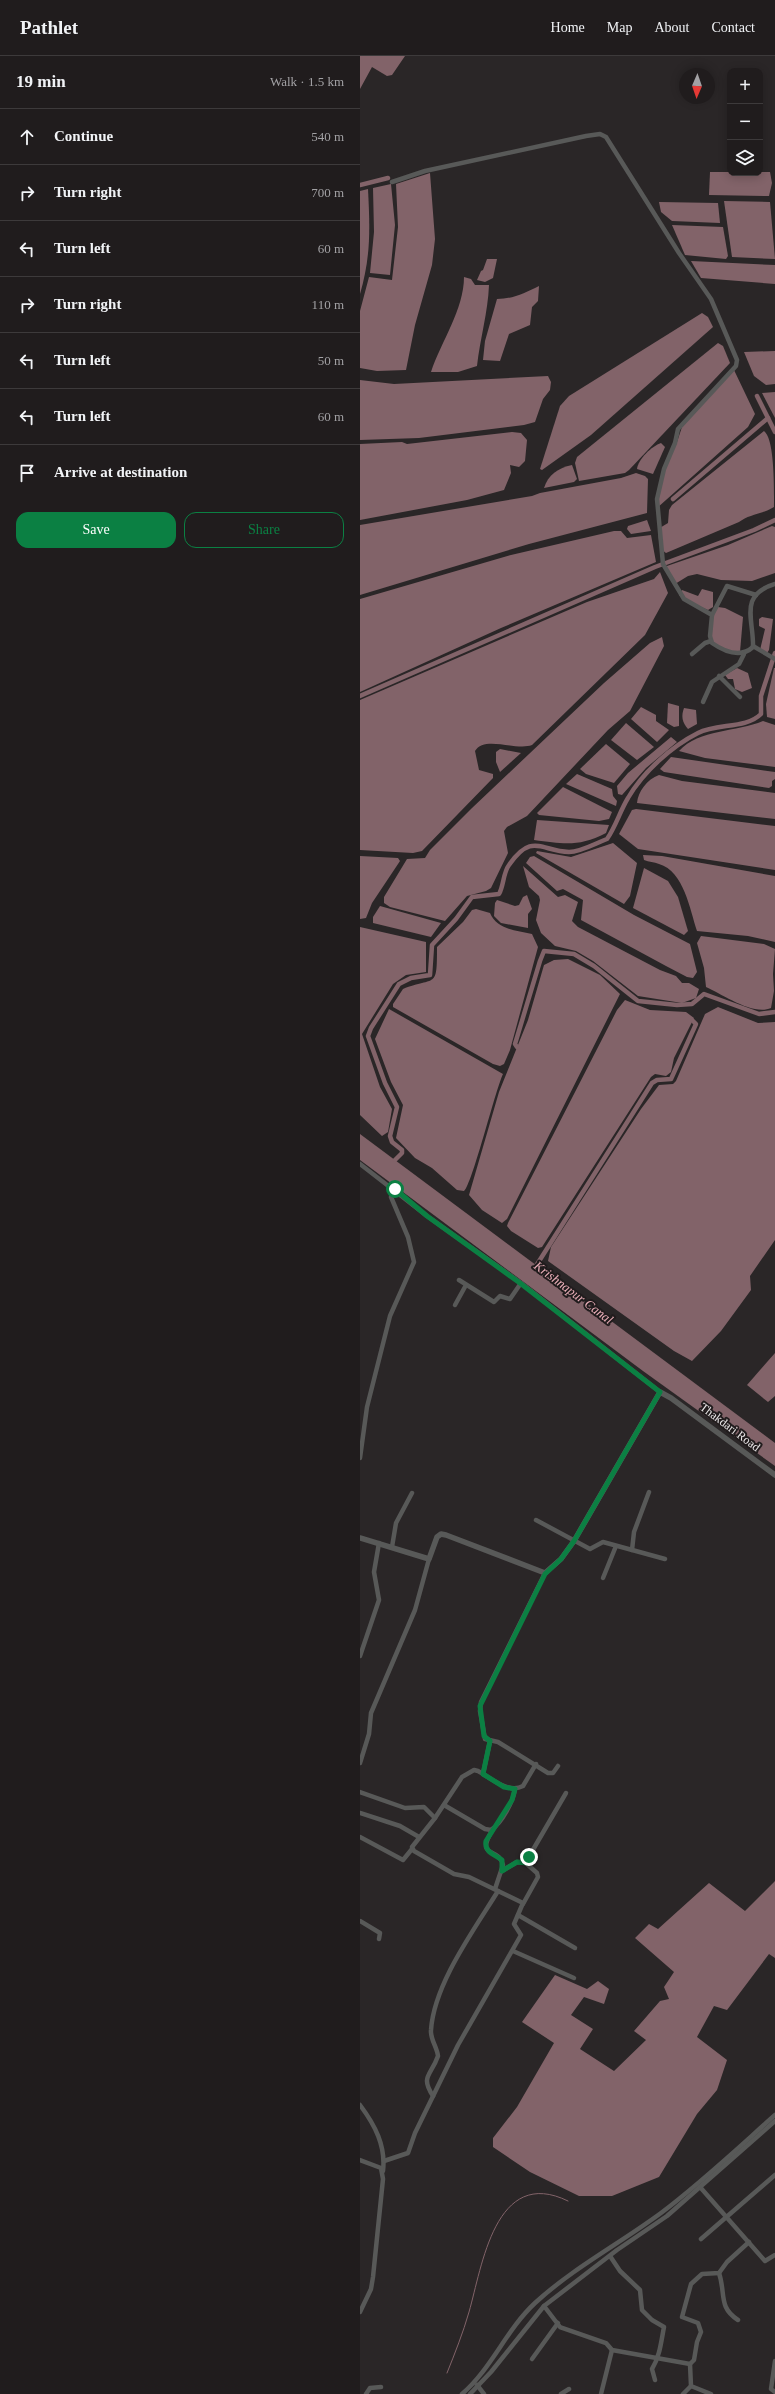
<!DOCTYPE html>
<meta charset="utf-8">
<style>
body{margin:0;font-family:Georgia,serif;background:#2d292a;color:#f1f3f6}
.controls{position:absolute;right:12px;top:12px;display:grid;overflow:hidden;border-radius:8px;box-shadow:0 2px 10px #0003}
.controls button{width:36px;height:36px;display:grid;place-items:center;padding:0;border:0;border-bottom:1px solid #3d3a3b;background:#201c1d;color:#f1f3f6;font:20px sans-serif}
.compass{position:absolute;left:319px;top:12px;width:36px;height:36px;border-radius:50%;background:#201c1d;box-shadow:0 2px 10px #0003;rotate:182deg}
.stop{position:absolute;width:12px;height:12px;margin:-9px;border:3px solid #0b8043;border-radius:50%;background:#fff}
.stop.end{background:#0b8043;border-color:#fff;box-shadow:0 1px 4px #0008}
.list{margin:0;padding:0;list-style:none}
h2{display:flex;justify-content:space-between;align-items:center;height:52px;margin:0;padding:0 16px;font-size:17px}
h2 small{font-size:13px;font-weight:400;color:#a2a1a4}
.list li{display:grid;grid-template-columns:26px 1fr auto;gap:12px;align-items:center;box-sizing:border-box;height:56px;padding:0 16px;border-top:1px solid #3d3a3b}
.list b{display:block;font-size:15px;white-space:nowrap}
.list em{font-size:13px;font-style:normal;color:#a2a1a4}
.actions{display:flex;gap:8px;padding:12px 16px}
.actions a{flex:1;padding:9px 0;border:1px solid #0b8043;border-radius:12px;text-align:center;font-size:14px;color:#0b8043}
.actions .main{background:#0b8043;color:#fff}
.icon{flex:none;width:22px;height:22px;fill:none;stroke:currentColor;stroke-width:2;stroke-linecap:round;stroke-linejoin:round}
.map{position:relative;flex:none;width:415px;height:2338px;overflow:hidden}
header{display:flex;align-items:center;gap:24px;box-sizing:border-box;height:56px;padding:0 20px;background:#201c1d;border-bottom:1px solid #3d3a3b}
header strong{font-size:19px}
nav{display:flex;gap:22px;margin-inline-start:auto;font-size:14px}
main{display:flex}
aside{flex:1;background:#201c1d}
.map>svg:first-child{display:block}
.water{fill:#826369}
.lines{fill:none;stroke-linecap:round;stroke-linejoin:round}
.stream{stroke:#826369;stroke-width:1}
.canal{stroke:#826369;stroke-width:4.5}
.minor{stroke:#585958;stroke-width:4.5}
.tertiary{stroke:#585958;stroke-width:5.5}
.route{stroke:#0b8043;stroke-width:5}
.labels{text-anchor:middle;stroke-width:4;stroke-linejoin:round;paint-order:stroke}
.street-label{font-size:12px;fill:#ebe8e9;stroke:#211c1d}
.water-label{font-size:13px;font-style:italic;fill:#e9aeb8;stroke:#211c1d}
</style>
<header>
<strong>Pathlet</strong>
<nav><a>Home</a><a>Map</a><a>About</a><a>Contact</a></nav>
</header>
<main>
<aside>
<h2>19 min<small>Walk · 1.5 km</small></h2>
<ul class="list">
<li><svg class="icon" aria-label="ahead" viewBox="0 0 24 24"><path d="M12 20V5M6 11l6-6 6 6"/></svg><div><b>Continue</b></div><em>540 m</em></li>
<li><svg class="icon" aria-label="right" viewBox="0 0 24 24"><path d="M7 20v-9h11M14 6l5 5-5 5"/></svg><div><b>Turn right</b></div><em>700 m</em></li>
<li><svg class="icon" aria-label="left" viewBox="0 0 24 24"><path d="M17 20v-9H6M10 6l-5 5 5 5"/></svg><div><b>Turn left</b></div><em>60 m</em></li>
<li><svg class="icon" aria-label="right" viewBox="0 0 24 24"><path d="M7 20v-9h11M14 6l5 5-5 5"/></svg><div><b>Turn right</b></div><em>110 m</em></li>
<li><svg class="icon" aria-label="left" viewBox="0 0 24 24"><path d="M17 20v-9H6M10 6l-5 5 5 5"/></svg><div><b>Turn left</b></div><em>50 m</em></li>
<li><svg class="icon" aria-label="left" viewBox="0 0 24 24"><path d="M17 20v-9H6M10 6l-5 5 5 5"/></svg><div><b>Turn left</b></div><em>60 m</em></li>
<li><svg class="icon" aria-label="arrive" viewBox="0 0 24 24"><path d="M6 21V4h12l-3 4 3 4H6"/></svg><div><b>Arrive at destination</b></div></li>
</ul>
<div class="actions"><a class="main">Save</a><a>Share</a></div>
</aside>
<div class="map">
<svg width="415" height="2338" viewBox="0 0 415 2338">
<rect width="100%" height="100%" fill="#2a2627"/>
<g class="water">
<polygon points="0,0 45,0 32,19 27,20 12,11 0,33"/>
<polygon points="350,116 410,116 412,127 409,140 349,139"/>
<polygon points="70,117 75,183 72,209 55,269 46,314 17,315 0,312 0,255 9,221 32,224 38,171 36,128"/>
<polygon points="31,128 35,169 30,219 10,217 14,176 13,132"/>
<path d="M8,133c2,40 3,67 -8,105v-103z"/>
<polygon points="364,145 410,146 415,203 372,201"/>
<polygon points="299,146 358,147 360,167 312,165 301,156"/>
<polygon points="312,169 363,171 368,200 366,203 325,199"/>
<polygon points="127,203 137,203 133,222 125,226 117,224 121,215 123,214"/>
<polygon points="331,205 415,209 415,228 341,222"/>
<path d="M104,221l7,2 4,6h14c-1,27 -9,54 -12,81l-19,6h-27c10,-30 33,-63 33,-95z"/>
<path d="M179,230l-1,15 -6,6 -2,18 -21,9 -9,27 -17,-1 2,-19 12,-42c16,0 28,-6 42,-13z"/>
<polygon points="342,257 348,261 353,271 231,379 182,414 180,413 200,350 209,340"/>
<polygon points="358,287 363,290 370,307 269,414 265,417 219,425 215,407 217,401"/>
<polygon points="415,295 415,328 406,329 394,320 384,296"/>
<polygon points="374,314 395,358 388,371 297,452 300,423 317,386 323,368"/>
<polygon points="188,320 191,326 190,334 183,343 175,366 164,369 59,382 0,384 0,324 34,328"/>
<polygon points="415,336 415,362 402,337"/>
<path d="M404,375c11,8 10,60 10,76 -11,7 -25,7 -35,15l-73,31c-8,-5 -7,-14 -8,-24l10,-6 1,-13 3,-5z"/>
<polygon points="152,376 161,377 167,384 165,405 159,411 150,409 151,417 144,434 107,444 0,464 0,388 42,386 47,388"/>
<path d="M301,387l4,4 -12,27 -16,-5c1,-10 15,-23 24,-26z"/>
<path d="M212,409l5,14 -3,3 -30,6c4,-13 14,-20 28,-23z"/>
<polygon points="276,417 285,420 288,423 287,457 169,488 0,539 0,469 172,440 180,437 261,422"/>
<polygon points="287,464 291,475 271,478 267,473 268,470"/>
<polygon points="412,470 415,471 415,517 392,525 361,524 337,518 328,520 315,528 304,511 368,489"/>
<polygon points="254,475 261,475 267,482 291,479 296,506 141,572 0,636 0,543 151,499"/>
<path d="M300,516l8,21 -23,42 -113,110c-16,6 -48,-10 -57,6l4,19 14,4v4l-71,73 -9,2 -53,-3v-150l227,-98 67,-23z"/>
<polygon points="342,533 353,536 353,551 348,554 323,543 319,539 322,534 338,540"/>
<path d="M358,551l7,1 18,9 -3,35 -4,1 -23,-9c-3,-13 -5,-26 5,-37z"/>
<polygon points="402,561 413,563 409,594 407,597 400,594 405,573 399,570 399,563"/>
<polygon points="302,581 304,590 270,655 248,674 167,760 147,771 144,775 148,797 131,832 126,835 107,840 85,865 30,851 24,847 24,841 47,803 65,802 70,794 112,752 244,627 290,587"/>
<polygon points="377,612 388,617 392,632 382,636 375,633 373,623 368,623 365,619"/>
<polygon points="414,612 415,612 415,663 407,661 406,648"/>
<polygon points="308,647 319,650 319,670 314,671 307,667"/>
<polygon points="281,651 296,659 296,665 309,674 297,686 271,663"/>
<path d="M324,652l12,2 1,14 -9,5c-6,-7 -7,-13 -4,-21z"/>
<path d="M403,665l12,4v42l-70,-9 -26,-7c20,-22 58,-19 84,-30z"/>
<polygon points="266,667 294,691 277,704 251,684"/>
<polygon points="311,681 317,686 286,712 262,739 258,738 257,730 268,717"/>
<polygon points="246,688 270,708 254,727 226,718 220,713"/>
<polygon points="140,693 161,697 140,716 136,706 136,696"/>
<polygon points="311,701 415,716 415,723 412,725 412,730 409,732 304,716 300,713"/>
<polygon points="217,718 252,733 253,740 257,745 256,750 206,728"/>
<path d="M299,719l23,6 93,12v26l-138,-16c1,-11 10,-24 22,-28z"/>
<polygon points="203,731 252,756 249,763 239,765 179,759 177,757"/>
<polygon points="276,753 415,770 415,814 278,793 259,778 272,754"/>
<path d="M177,764l72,5 -3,8c-27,14 -42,11 -72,7z"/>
<polygon points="253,787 277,807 270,840 264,848 176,797 177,795 211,801"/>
<path d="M283,799l19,1 113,20v66l-27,-6 -51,-5c-7,-21 -13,-60 -38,-67 -5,-2 -10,-2 -15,-4z"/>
<polygon points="0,800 38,802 40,805 12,847 6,862 0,863"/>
<polygon points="174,800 274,859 330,888 337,916 333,922 327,921 306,910 221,864 223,844 203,833 197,835 166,807 170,801"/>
<polygon points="163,810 198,841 205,839 218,846 212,865 218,871 300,914 316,920 322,927 329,927 339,933 336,942 322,947 278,940 233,905 216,895 195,890 181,877 176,864 180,844 179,840 169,831"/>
<polygon points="284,812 308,825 318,841 328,875 324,879 273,852"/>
<polygon points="167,839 172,853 168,858 168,872 141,867 134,860 135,847 137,844 155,850 159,849 163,841"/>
<polygon points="20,850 81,867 71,881 13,867 13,861"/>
<path d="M116,853l14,4c7,17 26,17 42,21l6,13 -28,103 -6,14 -4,2 -7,-2 -100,-57v-3l10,-15c33,-13 34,1 34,-42l26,-25 9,-12z"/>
<polygon points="0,871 66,886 66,916 46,919 33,928 2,978 20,1031 32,1053 28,1076 22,1080 0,1059"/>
<path d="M341,880l63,8 11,5 -2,25 1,17 -3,17c-18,8 -49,-14 -65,-21l-2,-19 -7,-25z"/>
<polygon points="208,903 240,919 260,938 147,1163 142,1167 122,1154 109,1139 139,1036 168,964 184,909 194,904"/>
<polygon points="265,944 290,954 326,956 334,962 314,1002 311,1016 306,1020 295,1018 291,1021 182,1191 178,1192 151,1175 147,1170 148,1167 257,954"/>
<polygon points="358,951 398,967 415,966 415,1184 390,1220 391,1234 361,1275 332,1305 314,1295 188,1205 191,1191 281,1053 299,1029 313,1028 316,1025 345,958"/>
<path d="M29,953l114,65c-8,17 -31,111 -39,117l-7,-1 -25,-22 -17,-10 -19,-20 7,-33 -12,-23 -16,-43z"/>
<polygon points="0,1078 415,1387 415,1410 283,1315 0,1104"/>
<polygon points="415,1297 415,1340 408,1346 387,1329"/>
<polygon points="415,1825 415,1902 409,1898 367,1954 354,1950 337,1981 367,2004 357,2034 337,2058 299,2121 252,2140 219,2140 170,2116 133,2091 133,2082 157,2051 194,1987 162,1966 195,1919 227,1933 238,1925 249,1933 244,1948 224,1941 211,1959 233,1973 220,1993 254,2015 286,1984 274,1975 300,1945 309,1943 304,1931 314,1916 275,1882 289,1868 298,1873 349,1827 385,1855"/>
</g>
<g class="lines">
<path class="stream" d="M87,2317c8,-20 16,-40 22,-61 13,-45 26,-147 99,-111"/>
<g class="canal">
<polyline points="0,129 28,122"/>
<polyline points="397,340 415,376"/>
<polyline points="313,443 408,362"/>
<polyline points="0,640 295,511 394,474 415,464"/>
<polyline points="157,991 155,988 180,905 184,895 214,898 234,910 278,945 317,949 332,948 344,938 399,958 415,956"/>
<path d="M35,1104l7,-7v-3l-10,-8 -2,-6 7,-29 -12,-24 -17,-47 3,-8 28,-44 12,-6 19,-3 2,-30 24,-26 16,-22 27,-3c5,-9 4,-21 10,-29 23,-33 32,-14 60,-13 12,0 27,-9 38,-13 9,-13 13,-28 21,-41 15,-26 44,-52 70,-65 19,-10 48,-4 63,-19v-18l14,-43"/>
<polyline points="176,1210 292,1027 297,1024 311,1023 336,968 333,965"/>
</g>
<g class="minor">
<path d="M32,126l33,-11 161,-35 14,-2 6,3 73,116 32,46 26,61 -1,6 -58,63 -3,14 -11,26 -7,30 6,65 21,35 28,16 -2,21 2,7c13,9 29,15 41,4 1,-27 -15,-52 22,-63"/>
<polyline points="352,559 367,530 396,539"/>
<polyline points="393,590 415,603"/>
<polyline points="332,598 345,587 351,585"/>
<polyline points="359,620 380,641"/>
<polyline points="343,646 352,626 379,608 384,598"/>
<polyline points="0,1108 67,1160 161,1227 300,1336"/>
<polyline points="99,1224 134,1246 140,1240 150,1243 161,1227"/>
<polyline points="95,1249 106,1229"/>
<polyline points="0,1402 7,1351 30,1260 54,1206 48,1181 31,1141 35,1133"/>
<polyline points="176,1464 230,1493 243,1486 305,1503"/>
<polyline points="32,1491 36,1467 52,1437"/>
<polyline points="272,1494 274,1476 289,1436"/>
<polyline points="185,1517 121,1646 120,1655 125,1683 138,1686 188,1717 193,1717 198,1710"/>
<polyline points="243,1522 256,1490"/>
<polyline points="0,1600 19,1544 14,1516 19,1487"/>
<polyline points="0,1707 9,1678 11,1657 55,1554 69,1503"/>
<polyline points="123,1718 130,1685"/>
<polyline points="0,1736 45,1752 64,1751 75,1762"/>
<path d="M84,1749l41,24 6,1c11,-7 22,-28 24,-41"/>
<polyline points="0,1757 40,1770 59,1781"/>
<path d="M133,1773c-19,31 6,17 10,36l-8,24"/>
<polyline points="0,1781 43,1804 52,1793"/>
<polyline points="142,1815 157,1806 167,1807"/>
<polyline points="163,1848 178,1821 177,1817 168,1809 167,1804 206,1737"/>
<polyline points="158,1859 215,1892"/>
<polyline points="0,1865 20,1877 19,1883"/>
<polyline points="153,1895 214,1922"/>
<path d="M73,2040c-13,-20 -2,-20 5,-40 -1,-9 -8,-17 -7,-26 3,-46 43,-100 67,-139"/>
<path d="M0,2049c15,20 26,41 23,66"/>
<polyline points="0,2104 21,2112 23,2123 13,2221 11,2233 0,2256"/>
<path d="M24,2105l24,-8 7,-20 43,-88 63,-110 -7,-11 9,-21 -54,-26 -15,-3 -40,-23 -2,-4 23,-29 27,-41 12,-7 4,1c13,7 30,23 45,15l13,-22"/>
<polyline points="340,2131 405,2205 415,2199"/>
<polyline points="341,2183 415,2119"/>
<path d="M250,2200l10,15 20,19 2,20 10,10 12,7c-3,15 -4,29 -12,42l3,11"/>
<path d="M359,2217c7,21 -1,34 19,47"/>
<polyline points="184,2250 200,2271 246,2287 252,2294 330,2308 331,2330 351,2338"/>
<polyline points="172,2303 198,2267"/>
<polyline points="415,2305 411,2333 415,2336"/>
<polyline points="330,2308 334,2304 337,2286 341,2276 338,2267 322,2261 331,2228 342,2218 359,2217 367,2206 389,2186"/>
<polyline points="117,2329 124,2338"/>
<polyline points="6,2338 10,2332 21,2331"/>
<path d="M102,2338c30,-26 44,-64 73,-91 38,-35 84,-59 126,-90 40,-30 77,-65 114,-98"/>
<polyline points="110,2338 131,2316 184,2250 257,2194 307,2160 415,2065"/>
<polyline points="201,2338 209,2333"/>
<polyline points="241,2338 252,2294"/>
<polyline points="323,2338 331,2330"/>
</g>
<polyline class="tertiary" points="0,1482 69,1503 77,1481 81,1478 86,1479 185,1517 201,1503 214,1485 300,1336 311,1342 415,1419"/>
</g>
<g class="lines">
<path class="route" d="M35,1133l32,27 93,67 140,109 -86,149 -13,18 -16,15 -65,132 4,30 6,5 -7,33 21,13 11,2 -3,11 -26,41c-2,11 8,13 16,19v11l15,-9 10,1 2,-6"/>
</g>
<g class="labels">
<g class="street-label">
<text transform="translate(370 1371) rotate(37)" y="4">Thakdari Road</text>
</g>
<g class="water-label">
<text transform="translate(214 1236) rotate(37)" y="5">Krishnapur Canal</text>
</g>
</g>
</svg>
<div class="controls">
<button>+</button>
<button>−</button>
<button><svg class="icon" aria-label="layers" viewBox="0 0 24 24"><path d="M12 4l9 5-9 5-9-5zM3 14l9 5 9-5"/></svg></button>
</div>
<svg class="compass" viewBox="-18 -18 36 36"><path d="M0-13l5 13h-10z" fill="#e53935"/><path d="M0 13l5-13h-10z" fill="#a2a1a4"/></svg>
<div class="stop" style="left:35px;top:1133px"></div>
<div class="stop end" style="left:169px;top:1801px"></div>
</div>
</main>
